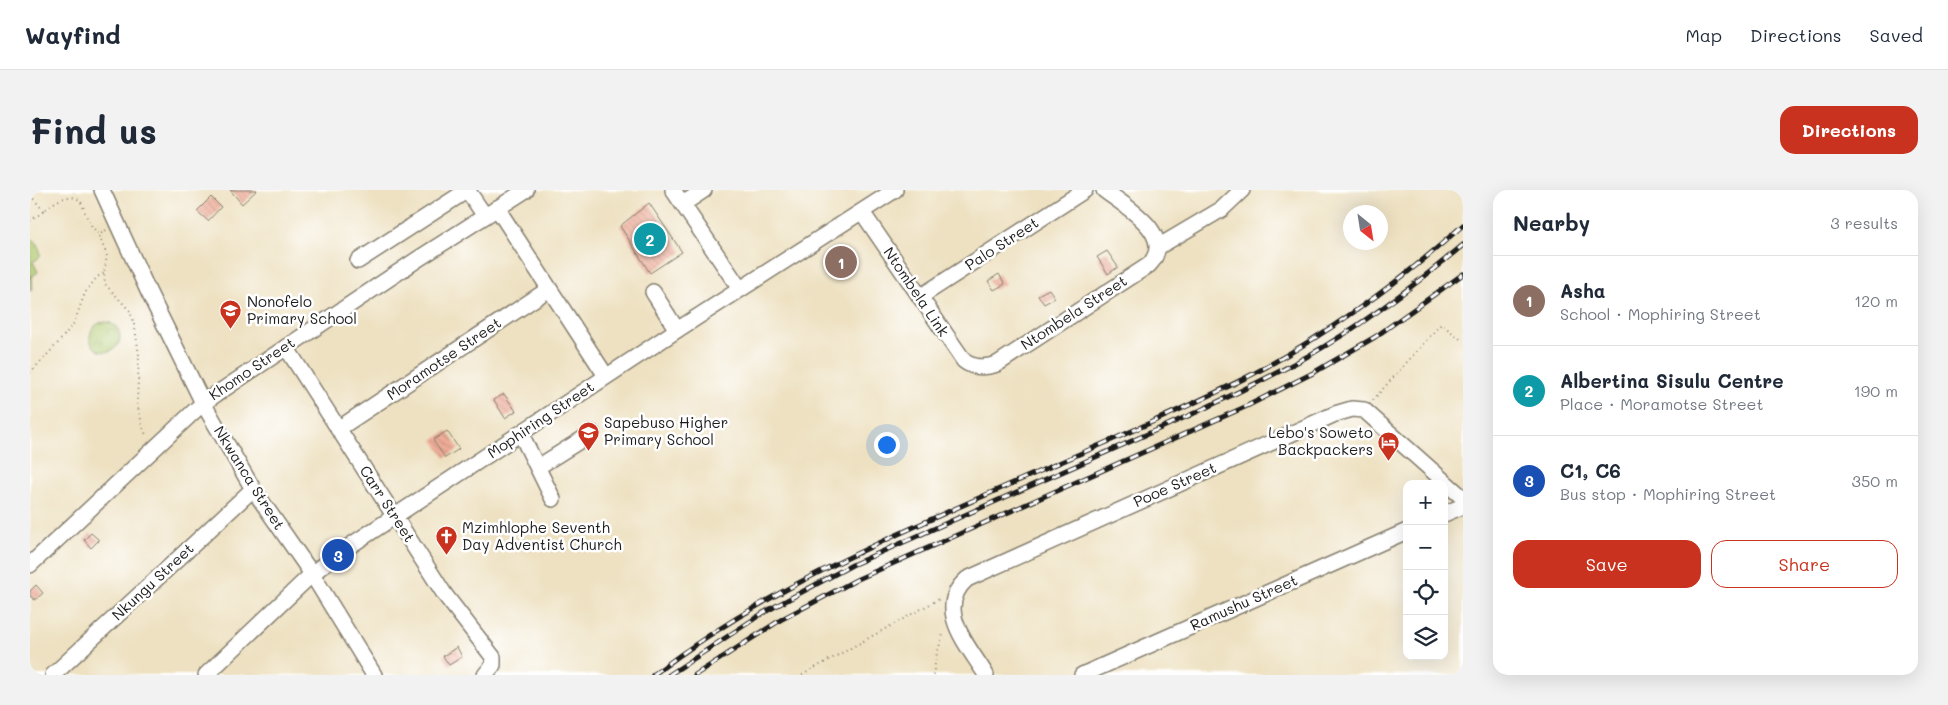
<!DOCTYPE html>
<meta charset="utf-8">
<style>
body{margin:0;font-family:Mali,sans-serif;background:#f2f2f3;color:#1f2937}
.controls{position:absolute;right:15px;bottom:15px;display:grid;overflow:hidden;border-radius:10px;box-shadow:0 5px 20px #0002}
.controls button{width:45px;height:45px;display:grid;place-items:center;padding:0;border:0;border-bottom:1px solid #e0e1e3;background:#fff;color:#1f2937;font:25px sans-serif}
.compass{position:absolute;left:1313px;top:15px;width:45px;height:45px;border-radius:50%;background:#fff;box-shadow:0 5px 20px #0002;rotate:150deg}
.you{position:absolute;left:856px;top:254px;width:18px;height:18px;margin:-12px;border:4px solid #fff;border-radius:50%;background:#1a73e8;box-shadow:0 0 0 8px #1a73e833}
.badge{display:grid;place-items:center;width:32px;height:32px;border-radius:50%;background:#c8321e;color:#fff;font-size:16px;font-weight:700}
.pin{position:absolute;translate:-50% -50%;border:2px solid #fff;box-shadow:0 1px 5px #0006}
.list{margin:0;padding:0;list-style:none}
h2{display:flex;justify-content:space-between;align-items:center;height:65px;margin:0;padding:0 20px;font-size:21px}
h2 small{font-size:16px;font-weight:400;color:#747a83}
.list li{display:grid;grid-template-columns:32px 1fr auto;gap:15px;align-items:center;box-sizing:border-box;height:90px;padding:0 20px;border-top:1px solid #e0e1e3}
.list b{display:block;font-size:19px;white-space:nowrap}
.list p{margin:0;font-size:16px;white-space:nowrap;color:#747a83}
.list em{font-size:16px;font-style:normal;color:#747a83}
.actions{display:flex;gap:10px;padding:15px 20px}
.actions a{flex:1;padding:11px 0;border:1px solid #c8321e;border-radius:15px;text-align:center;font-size:18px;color:#c8321e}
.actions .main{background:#c8321e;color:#fff}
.icon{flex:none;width:28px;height:28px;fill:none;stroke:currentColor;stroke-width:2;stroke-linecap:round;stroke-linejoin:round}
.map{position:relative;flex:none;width:1433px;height:485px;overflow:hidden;border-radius:15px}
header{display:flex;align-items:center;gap:30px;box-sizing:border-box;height:70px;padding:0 25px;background:#fff;border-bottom:1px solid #e0e1e3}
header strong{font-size:24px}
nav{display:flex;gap:28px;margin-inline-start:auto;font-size:18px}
.intro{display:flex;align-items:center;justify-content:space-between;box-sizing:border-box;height:120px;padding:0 30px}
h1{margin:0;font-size:35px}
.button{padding:12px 22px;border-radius:15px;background:#c8321e;color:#fff;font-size:18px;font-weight:700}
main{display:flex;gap:30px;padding:0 30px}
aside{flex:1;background:#fff;border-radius:15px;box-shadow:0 5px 20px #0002}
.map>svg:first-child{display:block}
.park{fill:url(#park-crowns);stroke:#667246}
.building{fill:url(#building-back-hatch)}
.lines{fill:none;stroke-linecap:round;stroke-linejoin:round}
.minor-casing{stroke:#857e6e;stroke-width:18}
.path{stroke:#857e6e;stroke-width:2;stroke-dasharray:1 4;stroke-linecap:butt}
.minor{stroke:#fff;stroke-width:15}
.rail-casing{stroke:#1c1c1c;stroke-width:5}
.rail{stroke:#fff;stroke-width:3;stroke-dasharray:9;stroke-linecap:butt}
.labels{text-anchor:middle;stroke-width:5;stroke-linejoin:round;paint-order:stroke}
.street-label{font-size:15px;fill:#1c1c1c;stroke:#fff}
.poi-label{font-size:15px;fill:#1c1c1c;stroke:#fff;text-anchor:start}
</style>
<header>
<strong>Wayfind</strong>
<nav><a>Map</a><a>Directions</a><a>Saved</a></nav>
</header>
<div class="intro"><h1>Find us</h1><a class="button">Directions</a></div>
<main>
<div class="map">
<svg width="1433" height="485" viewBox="0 0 1433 485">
<defs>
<pattern id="park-crowns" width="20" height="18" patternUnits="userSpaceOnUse" patternTransform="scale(1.25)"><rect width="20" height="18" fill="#b0c96f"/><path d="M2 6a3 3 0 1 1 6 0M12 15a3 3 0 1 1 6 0" fill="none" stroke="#97ac60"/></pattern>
<pattern id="building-back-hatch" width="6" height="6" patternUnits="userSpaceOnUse" patternTransform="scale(1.25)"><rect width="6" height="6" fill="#eeac97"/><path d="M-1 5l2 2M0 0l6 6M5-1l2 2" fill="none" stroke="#cc9382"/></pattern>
</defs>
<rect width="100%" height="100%" fill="#fff"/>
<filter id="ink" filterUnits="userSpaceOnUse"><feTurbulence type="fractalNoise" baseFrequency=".02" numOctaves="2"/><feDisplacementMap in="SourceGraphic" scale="10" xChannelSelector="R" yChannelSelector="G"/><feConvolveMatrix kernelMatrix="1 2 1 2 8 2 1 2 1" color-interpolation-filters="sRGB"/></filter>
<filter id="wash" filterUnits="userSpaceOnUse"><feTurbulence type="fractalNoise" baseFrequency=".0096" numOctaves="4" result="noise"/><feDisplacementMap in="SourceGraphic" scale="20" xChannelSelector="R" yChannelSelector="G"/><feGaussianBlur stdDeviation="1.12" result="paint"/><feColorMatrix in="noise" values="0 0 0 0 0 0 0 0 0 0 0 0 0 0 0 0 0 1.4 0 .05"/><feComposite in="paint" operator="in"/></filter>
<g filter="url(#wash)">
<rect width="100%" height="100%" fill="#eee1c1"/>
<g class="park">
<path d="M0,48c7,6 11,9 10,19l-7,5 5,10 -7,5 1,13 -2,1z"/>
<circle cx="75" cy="147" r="15"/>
</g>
<g id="blocks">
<g class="building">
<polygon points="200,0 227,0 212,14"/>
<polygon points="181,7 191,17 178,31 167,21"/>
<polygon points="619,13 652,62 620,83 590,36"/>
<polygon points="1077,61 1088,77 1078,84 1067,67"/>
<polygon points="969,84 975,94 964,100 958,91"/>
<polygon points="1019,99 1025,108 1014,114 1008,105"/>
<polygon points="474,204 486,221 475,228 464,210"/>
<polygon points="417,241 429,259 415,268 403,250"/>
<polygon points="61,343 69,350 61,358 54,350"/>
<polygon points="6,395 13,403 5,410 0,406 0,401"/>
<polygon points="427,457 432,467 419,475 413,466"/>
</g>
</g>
</g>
<g filter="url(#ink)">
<use href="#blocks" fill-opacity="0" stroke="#857e6e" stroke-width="1"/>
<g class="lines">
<defs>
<g id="minor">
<polyline points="72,0 119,103 173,213 223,299 282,384 344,485"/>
<polyline points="643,0 710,99"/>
<polyline points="653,14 674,0"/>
<polyline points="467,18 576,186"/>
<path d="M832,22l102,149c10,8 21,7 33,3l152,-99c28,-30 -24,-59 -45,-75"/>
<polyline points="1128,57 1192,19 1212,0"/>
<polyline points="328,71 433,3 436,2 440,4 455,26"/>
<polyline points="623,102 647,140"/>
<polyline points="890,107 1055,0"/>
<polyline points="256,157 415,405 463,467 463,475 455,485"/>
<polyline points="308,239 519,99"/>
<polyline points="491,244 523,309"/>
<polyline points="508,277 562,243"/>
<polyline points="1414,324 1433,316"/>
<polyline points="0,375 173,213 388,69 496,0"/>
<polyline points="23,485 223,299"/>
<polyline points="176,485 282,384 303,367 647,140 865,0"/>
<path d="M956,485c-17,-29 -53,-66 -19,-96l368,-165 17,-5 12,1 99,88"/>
<polyline points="1052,485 1377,341"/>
</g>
</defs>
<use href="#minor" class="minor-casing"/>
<g class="path">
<polyline points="0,5 14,21"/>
<path d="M0,31c5,-4 11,-7 16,-12 10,-9 28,-19 36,-5 6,16 5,17 17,31"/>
<polyline points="76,40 69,45 77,66 74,83 75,94 100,121 105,138 109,165 107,213 113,238 117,247"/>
<polyline points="0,183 28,153 44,133 55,103 67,87 74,83"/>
<polyline points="1343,210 1411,134 1433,151"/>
<polyline points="772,485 911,408"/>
<polyline points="903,485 907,463 914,442"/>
</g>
<use href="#minor" class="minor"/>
<defs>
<g id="rail">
<path d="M623,485c86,-66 182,-113 281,-157 60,-27 120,-53 180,-79 51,-23 103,-45 152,-72 71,-40 137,-87 197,-142"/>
<path d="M639,485l94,-62 89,-48 336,-149c40,-19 81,-38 120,-60 55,-31 106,-70 155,-111"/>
<polyline points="665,485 752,429 828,389 1215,217 1283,183 1345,147 1433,84"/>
</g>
</defs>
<use href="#rail" class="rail-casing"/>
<use href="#rail" class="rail"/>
</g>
</g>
<defs>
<symbol id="school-pin" viewBox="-11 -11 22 30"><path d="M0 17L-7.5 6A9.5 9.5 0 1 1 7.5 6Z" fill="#c8321e" stroke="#fff"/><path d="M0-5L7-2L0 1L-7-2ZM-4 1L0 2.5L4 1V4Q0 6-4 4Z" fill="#fff"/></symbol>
<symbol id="hotel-pin" viewBox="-11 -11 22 30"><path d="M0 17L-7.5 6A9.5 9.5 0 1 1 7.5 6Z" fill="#c8321e" stroke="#fff"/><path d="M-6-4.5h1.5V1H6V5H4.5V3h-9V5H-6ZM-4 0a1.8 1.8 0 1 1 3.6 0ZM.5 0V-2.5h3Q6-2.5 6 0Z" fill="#fff"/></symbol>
<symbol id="church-pin" viewBox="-11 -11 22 30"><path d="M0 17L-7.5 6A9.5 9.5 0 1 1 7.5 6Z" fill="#c8321e" stroke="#fff"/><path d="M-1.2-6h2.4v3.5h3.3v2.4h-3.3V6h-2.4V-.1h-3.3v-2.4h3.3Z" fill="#fff"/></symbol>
</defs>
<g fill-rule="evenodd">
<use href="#school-pin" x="188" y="108" width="25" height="34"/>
<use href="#school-pin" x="546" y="230" width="25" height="34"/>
<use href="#hotel-pin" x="1346" y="240" width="25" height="34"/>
<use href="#church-pin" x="404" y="334" width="25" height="34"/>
</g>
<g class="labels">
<g class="street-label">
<text transform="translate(972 54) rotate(-33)" y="5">Palo Street</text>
<text transform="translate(886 102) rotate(56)" y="5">Ntombela Link</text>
<text transform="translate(1044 123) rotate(-33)" y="5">Ntombela Street</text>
<text transform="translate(414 169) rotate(-34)" y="5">Moramotse Street</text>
<text transform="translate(222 179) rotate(-34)" y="5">Khomo Street</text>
<text transform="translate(511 230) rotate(-34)" y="5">Mophiring Street</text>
<text transform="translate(219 288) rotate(58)" y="5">Nkwanca Street</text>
<text transform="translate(1145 295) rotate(-24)" y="5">Pooe Street</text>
<text transform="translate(357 314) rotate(57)" y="5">Carr Street</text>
<text transform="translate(123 392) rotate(-43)" y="5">Nkungu Street</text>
<text transform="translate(1214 413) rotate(-24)" y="5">Ramushu Street</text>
</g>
<g class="poi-label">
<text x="217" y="117">Nonofelo<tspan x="217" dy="17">Primary School</tspan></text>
<text x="574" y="238">Sapebuso Higher<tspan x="574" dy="17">Primary School</tspan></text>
<text x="1343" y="248" text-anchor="end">Lebo's Soweto<tspan x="1343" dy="17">Backpackers</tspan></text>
<text x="432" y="343">Mzimhlophe Seventh<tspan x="432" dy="17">Day Adventist Church</tspan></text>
</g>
</g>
</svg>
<div class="controls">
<button>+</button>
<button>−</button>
<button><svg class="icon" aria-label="locate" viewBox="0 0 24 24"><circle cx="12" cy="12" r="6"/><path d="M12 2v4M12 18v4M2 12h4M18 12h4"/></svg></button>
<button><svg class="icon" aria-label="layers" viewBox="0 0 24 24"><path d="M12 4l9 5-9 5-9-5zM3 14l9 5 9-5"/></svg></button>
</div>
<svg class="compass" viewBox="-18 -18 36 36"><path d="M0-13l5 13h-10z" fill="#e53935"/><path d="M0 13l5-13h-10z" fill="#747a83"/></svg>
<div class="you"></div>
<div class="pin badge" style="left:811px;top:72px;background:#8d6e63">1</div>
<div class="pin badge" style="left:620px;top:49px;background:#0f9aa8">2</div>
<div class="pin badge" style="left:308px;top:365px;background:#1a4fb4">3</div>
</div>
<aside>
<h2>Nearby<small>3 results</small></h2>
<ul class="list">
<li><span class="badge" style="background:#8d6e63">1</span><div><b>Asha</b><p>School · Mophiring Street</p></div><em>120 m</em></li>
<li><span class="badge" style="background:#0f9aa8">2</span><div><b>Albertina Sisulu Centre</b><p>Place · Moramotse Street</p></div><em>190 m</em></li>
<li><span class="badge" style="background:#1a4fb4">3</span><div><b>C1, C6</b><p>Bus stop · Mophiring Street</p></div><em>350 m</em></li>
</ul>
<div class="actions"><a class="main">Save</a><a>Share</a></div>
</aside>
</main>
